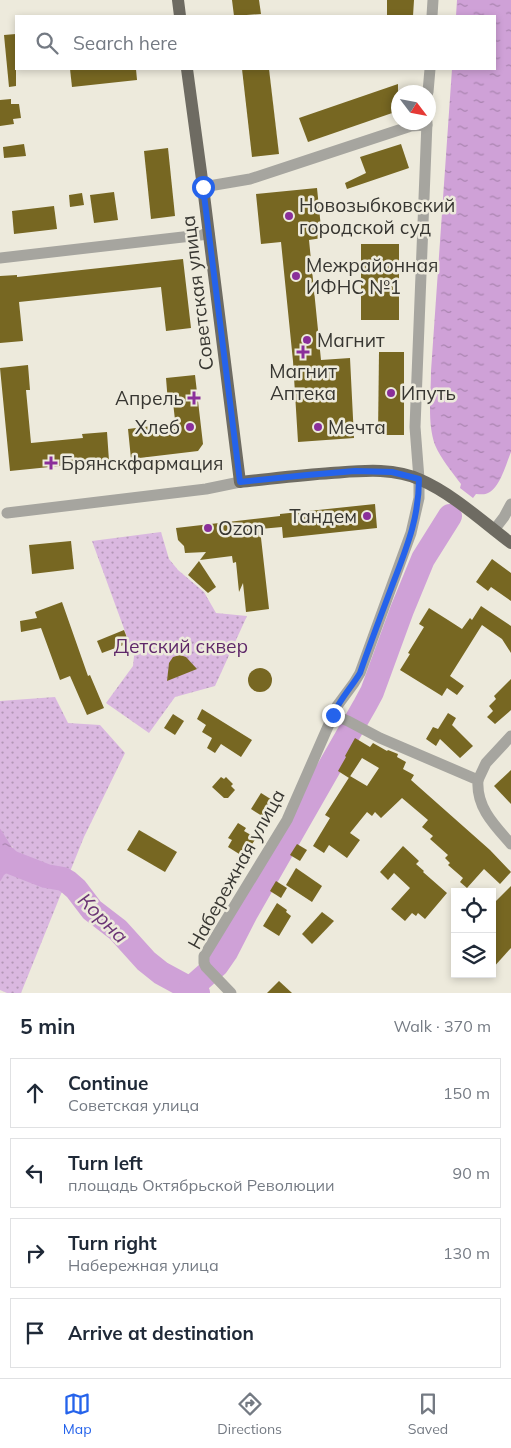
<!DOCTYPE html>
<meta charset="utf-8">
<style>
body{margin:0;font-family:Mulish,sans-serif;background:#f2f2f3;color:#1f2937}
.controls{position:absolute;right:15px;bottom:15px;display:grid;overflow:hidden;border-radius:0px;box-shadow:0 2px 8px #0003}
.controls button{width:45px;height:45px;display:grid;place-items:center;padding:0;border:0;border-bottom:1px solid #e0e1e3;background:#fff;color:#1f2937;font:25px sans-serif}
.compass{position:absolute;left:391px;top:85px;width:45px;height:45px;border-radius:50%;background:#fff;box-shadow:0 2px 8px #0003;rotate:122deg}
.stop{position:absolute;width:15px;height:15px;margin:-11px;border:4px solid #2563eb;border-radius:50%;background:#fff}
.stop.end{background:#2563eb;border-color:#fff;box-shadow:0 1px 5px #0008}
.list{margin:0;padding:0;list-style:none}
h2{display:flex;justify-content:space-between;align-items:center;height:65px;margin:0;padding:0 20px;font-size:21px}
h2 small{font-size:16px;font-weight:400;color:#747a83}
.list li{display:grid;grid-template-columns:32px 1fr auto;gap:15px;align-items:center;box-sizing:border-box;height:70px;margin:0 10px 10px;padding:0 10px;border:1px solid #e0e1e3;border-radius:0px}
.list b{display:block;font-size:19px;white-space:nowrap}
.list p{margin:0;font-size:16px;white-space:nowrap;color:#747a83}
.list em{font-size:16px;font-style:normal;color:#747a83}
.icon{flex:none;width:28px;height:28px;fill:none;stroke:currentColor;stroke-width:2;stroke-linecap:round;stroke-linejoin:round}
.map{position:relative;flex:none;width:511px;height:993px;overflow:hidden}
.search{position:absolute;background:#fff;box-shadow:0 2px 8px #0003;left:15px;right:15px;top:15px;height:55px;display:flex;align-items:center;gap:12px;box-sizing:border-box;padding:0 18px;border-radius:0px;color:#747a83;font-size:19px}
.sheet{height:385px;background:#fff}
nav{display:flex;justify-content:space-around;align-items:center;box-sizing:border-box;height:70px;border-top:1px solid #e0e1e3;background:#fff;font-size:14px;color:#747a83}
nav a{display:grid;justify-items:center;gap:2px}
nav .on{color:#2563eb}
.map>svg:first-child{display:block}
.park{fill:url(#park-dots)}
.water{fill:url(#water-ripples)}
.lines{fill:none;stroke-linecap:round;stroke-linejoin:round}
.river{stroke:#cfa1d7;stroke-width:24}
.building{fill:#776722}
.minor{stroke:#a6a59f;stroke-width:11}
.primary{stroke:#6e6b62;stroke-width:12}
.route{stroke:#2563eb;stroke-width:6}
.poi-dot{fill:#8a2f9a;stroke:#edeadc;stroke-width:2}
.labels{text-anchor:middle;stroke-width:5;stroke-linejoin:round;paint-order:stroke}
.poi-label{font-size:19px;fill:#373631;stroke:#edeadc;text-anchor:start}
.street-label{font-size:19px;fill:#373631;stroke:#edeadc}
.park-label{font-size:19px;fill:#5f2869;stroke:#edeadc}
.water-label{font-size:20px;font-style:italic;fill:#6b3475;stroke:#edeadc}
</style>
<div class="map">
<svg width="511" height="993" viewBox="0 0 511 993">
<defs>
<pattern id="park-dots" width="8" height="8" patternUnits="userSpaceOnUse" patternTransform="scale(1.25)"><rect width="8" height="8" fill="#dab8e0"/><path d="M2 2h.1M6 6h.1" fill="none" stroke="#b296b6" stroke-width="1.8" stroke-linecap="round"/></pattern>
<pattern id="water-ripples" width="26" height="14" patternUnits="userSpaceOnUse" patternTransform="scale(1.25)"><rect width="26" height="14" fill="#cfa1d7"/><path d="M2 4q2-2 4 0t4 0M15 11q2-2 4 0t4 0" fill="none" stroke="#a984af"/></pattern>
</defs>
<rect width="100%" height="100%" fill="#edeadc"/>
<g class="park">
<polygon points="161,532 169,559 178,570 204,592 216,613 247,616 215,686 175,697 149,733 106,703 133,666 134,656 92,541"/>
<path d="M55,697l13,26 32,2 25,28 -41,84 -63,156h-14l-7,-3v-108l13,-35c-6,-3 -10,-12 -13,-19v-127z"/>
</g>
<g class="water">
<path d="M457,0h54v452c-5,12 -11,36 -23,41 -3,2 -8,1 -12,1l-3,4 -13,-10 1,-4c-9,-12 -20,-25 -26,-39 -8,-23 -4,-50 -4,-74l21,-302h43v-53h-39z"/>
<polygon points="0,828 11,846 17,852 8,872 4,875 0,882"/>
</g>
<g class="lines">
<g class="river">
<polyline points="0,858 46,876 63,879 68,882 76,889 92,910 118,930 146,961 161,973 198,993"/>
<polyline points="191,988 217,965 226,952 246,913 365,705 372,692 402,610 423,559 450,516"/>
</g>
</g>
<g class="building">
<polygon points="232,0 259,0 261,14 234,16"/>
<polygon points="387,0 414,0 413,16 387,16"/>
<polygon points="16,34 16,86 9,87 4,35"/>
<polygon points="70,69 136,69 137,80 72,87"/>
<polygon points="242,69 269,69 279,154 252,157"/>
<polygon points="398,84 398,111 308,142 299,118"/>
<polygon points="11,99 11,104 19,104 21,118 13,119 14,124 0,126 0,100"/>
<polygon points="24,144 26,156 4,158 3,147"/>
<polygon points="401,144 409,168 347,189 345,183 366,173 360,157"/>
<polygon points="168,148 175,216 151,219 144,151"/>
<polygon points="317,188 322,238 309,240 321,360 350,358 354,438 298,442 293,361 281,242 261,244 256,194"/>
<polygon points="114,192 118,220 94,223 90,195"/>
<polygon points="82,193 84,205 70,207 69,195"/>
<polygon points="54,206 57,229 14,234 12,211"/>
<rect x="361" y="244" width="38" height="76"/>
<polygon points="183,259 191,328 166,331 161,287 19,302 23,341 0,343 0,276 17,275 17,277"/>
<polygon points="379,352 404,352 404,435 378,435"/>
<polygon points="28,365 30,390 26,390 31,443 83,438 82,434 107,432 109,461 10,471 0,368"/>
<polygon points="195,375 203,444 198,451 131,459 128,429 152,426 153,431 176,429 173,402 168,403 166,378"/>
<polygon points="375,504 377,528 283,538 282,527 260,529 269,609 246,612 243,583 239,592 236,562 233,563 232,556 200,560 206,552 185,553 184,546 178,540 176,528 280,516 280,514"/>
<polygon points="71,541 74,569 32,574 29,545"/>
<polygon points="492,559 511,573 511,601 491,587 488,591 476,582"/>
<polygon points="199,561 216,587 208,593 188,575"/>
<polygon points="62,602 88,676 90,675 104,708 87,715 70,676 60,680 41,628 21,632 20,621 37,618 35,612"/>
<polygon points="481,606 511,626 511,653 502,639 482,625 450,676 464,686 457,695 447,688 442,696 400,670 410,654 408,653 424,627 419,624 429,608 448,620 447,621 448,620 462,629 470,618 472,620"/>
<polygon points="124,630 129,643 102,653 97,641"/>
<polygon points="180,655 186,657 197,669 167,681 169,663 173,657"/>
<circle cx="260" cy="680" r="12"/>
<polygon points="511,679 511,710 495,724 487,717 493,711 489,706 496,699 494,696"/>
<polygon points="202,709 252,740 241,757 221,744 215,753 207,748 212,738 202,732 206,725 197,719"/>
<polygon points="448,713 456,718 452,725 473,746 460,758 440,739 436,746 426,739 433,727 438,729"/>
<polygon points="173,714 184,721 175,735 164,728"/>
<polygon points="355,738 370,747 373,743 387,751 388,750 398,754 397,757 406,762 403,769 414,775 411,780 490,850 511,872 500,884 484,869 467,888 460,882 463,878 448,865 450,863 445,858 448,855 430,839 433,836 422,827 428,820 402,798 381,818 375,812 372,816 367,812 350,833 360,840 347,858 329,845 324,853 313,846 330,818 325,815 350,776 367,786 379,768 362,758 349,778 338,771 346,757 345,756"/>
<polygon points="511,770 511,804 494,786"/>
<polygon points="221,777 224,779 226,777 233,784 231,786 235,790 228,798 224,798 212,787"/>
<polygon points="261,793 277,803 267,819 251,809"/>
<polygon points="238,823 246,828 244,831 256,838 244,857 228,847 232,840 228,838"/>
<polygon points="139,830 177,852 165,872 127,850"/>
<polygon points="297,844 307,850 300,861 290,855"/>
<polygon points="403,846 419,861 416,864 424,871 423,872 447,893 425,919 418,913 416,916 412,913 405,921 391,909 410,888 394,873 388,880 380,872"/>
<polygon points="296,868 322,886 312,902 286,885"/>
<polygon points="276,881 287,888 281,898 270,891"/>
<polygon points="511,886 511,948 492,969 492,905"/>
<polygon points="277,903 287,910 286,912 291,916 279,936 263,926"/>
<polygon points="322,912 334,921 312,944 302,934"/>
<polygon points="279,981 292,993 267,993"/>
</g>
<g class="lines">
<g class="minor">
<polyline points="432,16 433,0"/>
<polyline points="428,92 430,69"/>
<polyline points="203,187 250,179 411,126 427,125"/>
<polyline points="0,258 209,234"/>
<polyline points="7,513 206,489 240,482"/>
<polyline points="494,530 504,517 511,504"/>
<path d="M333,715l15,6 32,17 98,42c-2,27 16,45 33,64"/>
<polyline points="478,780 486,763 511,736"/>
<polyline points="231,993 206,967 204,963 204,956 287,820 337,706 354,683 360,673 411,533 419,498 419,479 415,427 427,122"/>
</g>
<g class="primary">
<polyline points="178,0 180,16"/>
<path d="M187,69l16,118 37,295c30,-3 60,-7 91,-9 29,-2 62,-6 90,7 32,14 62,42 90,63"/>
</g>
</g>
<g class="lines">
<path class="route" d="M203,187l37,295 67,-7 48,-4 37,1 27,7c0,40 -13,70 -27,107 -11,29 -22,58 -32,87 -9,15 -20,26 -27,42"/>
</g>
<g class="poi-dot">
<circle cx="289" cy="216" r="5"/>
<circle cx="296" cy="276" r="5"/>
<circle cx="307" cy="340" r="5"/>
<path d="M300.5 344.5h5v5h5v5h-5v5h-5v-5h-5v-5h5z"/>
<circle cx="391" cy="393" r="5"/>
<path d="M191.5 390.5h5v5h5v5h-5v5h-5v-5h-5v-5h5z"/>
<circle cx="190" cy="427" r="5"/>
<circle cx="318" cy="427" r="5"/>
<path d="M48.5 455.5h5v5h5v5h-5v5h-5v-5h-5v-5h5z"/>
<circle cx="367" cy="516" r="5"/>
<circle cx="208" cy="528" r="5"/>
</g>
<g class="labels">
<g class="poi-label">
<text x="299" y="212">Новозыбковский<tspan x="299" dy="22">городской суд</tspan></text>
<text x="306" y="272">Межрайонная<tspan x="306" dy="22">ИФНС №1</tspan></text>
<text x="317" y="347">Магнит</text>
<text x="303" y="378" text-anchor="middle">Магнит<tspan x="303" dy="22">Аптека</tspan></text>
<text x="401" y="400">Ипуть</text>
<text x="184" y="405" text-anchor="end">Апрель</text>
<text x="180" y="434" text-anchor="end">Хлеб</text>
<text x="328" y="434">Мечта</text>
<text x="61" y="470">Брянскфармация</text>
<text x="357" y="523" text-anchor="end">Тандем</text>
<text x="218" y="535">Ozon</text>
</g>
<g class="street-label">
<text transform="translate(197 293) rotate(-97)" y="7">Советская улица</text>
<text transform="translate(236 869) rotate(-61)" y="7">Набережная улица</text>
</g>
<g class="park-label">
<text x="181" y="653">Детский сквер</text>
</g>
<g class="water-label">
<text transform="translate(103 918) rotate(45)" y="7">Корна</text>
</g>
</g>
</svg>
<div class="controls">
<button><svg class="icon" aria-label="locate" viewBox="0 0 24 24"><circle cx="12" cy="12" r="6"/><path d="M12 2v4M12 18v4M2 12h4M18 12h4"/></svg></button>
<button><svg class="icon" aria-label="layers" viewBox="0 0 24 24"><path d="M12 4l9 5-9 5-9-5zM3 14l9 5 9-5"/></svg></button>
</div>
<svg class="compass" viewBox="-18 -18 36 36"><path d="M0-13l5 13h-10z" fill="#e53935"/><path d="M0 13l5-13h-10z" fill="#747a83"/></svg>
<div class="stop" style="left:203px;top:187px"></div>
<div class="stop end" style="left:333px;top:715px"></div>
<div class="search"><svg class="icon" aria-label="search" viewBox="0 0 24 24"><circle cx="10" cy="10" r="6"/><path d="M15 15l6 6"/></svg>Search here</div>
</div>
<section class="sheet">
<h2>5 min<small>Walk · 370 m</small></h2>
<ul class="list">
<li><svg class="icon" aria-label="ahead" viewBox="0 0 24 24"><path d="M12 20V5M6 11l6-6 6 6"/></svg><div><b>Continue</b><p>Советская улица</p></div><em>150 m</em></li>
<li><svg class="icon" aria-label="left" viewBox="0 0 24 24"><path d="M17 20v-9H6M10 6l-5 5 5 5"/></svg><div><b>Turn left</b><p>площадь Октябрьской Революции</p></div><em>90 m</em></li>
<li><svg class="icon" aria-label="right" viewBox="0 0 24 24"><path d="M7 20v-9h11M14 6l5 5-5 5"/></svg><div><b>Turn right</b><p>Набережная улица</p></div><em>130 m</em></li>
<li><svg class="icon" aria-label="arrive" viewBox="0 0 24 24"><path d="M6 21V4h12l-3 4 3 4H6"/></svg><div><b>Arrive at destination</b></div></li>
</ul>
</section>
<nav>
<a class="on"><svg class="icon" aria-label="map" viewBox="0 0 24 24"><path d="M3 6l6-2 6 2 6-2v14l-6 2-6-2-6 2zM9 4v14M15 6v14"/></svg>Map</a>
<a><svg class="icon" aria-label="directions" viewBox="0 0 24 24"><path d="M12 3l9 9-9 9-9-9zM9 14v-3h6M13 9l2 2-2 2"/></svg>Directions</a>
<a><svg class="icon" aria-label="saved" viewBox="0 0 24 24"><path d="M7 4h10v16l-5-4-5 4z"/></svg>Saved</a>
</nav>
